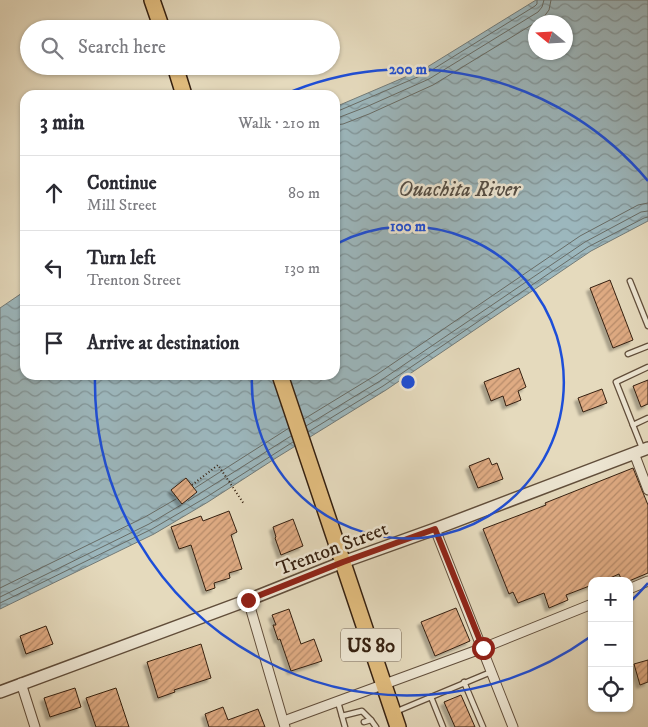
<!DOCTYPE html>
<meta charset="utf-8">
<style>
body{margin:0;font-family:"IM FELL DW Pica",serif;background:#f7f7f7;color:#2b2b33}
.controls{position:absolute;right:15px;bottom:15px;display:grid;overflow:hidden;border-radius:10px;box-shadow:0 1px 4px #0004}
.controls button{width:45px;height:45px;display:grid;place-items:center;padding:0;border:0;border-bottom:1px solid #e1e1e2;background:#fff;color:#2b2b33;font:25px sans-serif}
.compass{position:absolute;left:528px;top:15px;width:45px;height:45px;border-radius:50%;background:#fff;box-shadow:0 1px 4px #0004;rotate:288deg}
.stop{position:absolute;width:15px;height:15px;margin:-11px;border:4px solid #8f2418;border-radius:50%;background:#fff}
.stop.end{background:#8f2418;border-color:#fff;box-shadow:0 1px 5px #0008}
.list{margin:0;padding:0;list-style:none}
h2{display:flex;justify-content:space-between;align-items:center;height:65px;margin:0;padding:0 20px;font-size:21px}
h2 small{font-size:16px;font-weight:400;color:#7c7c81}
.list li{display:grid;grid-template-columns:32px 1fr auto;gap:15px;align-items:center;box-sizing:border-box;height:75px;padding:0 20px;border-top:1px solid #e1e1e2}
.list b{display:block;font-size:19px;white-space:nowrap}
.list p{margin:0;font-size:16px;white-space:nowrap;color:#7c7c81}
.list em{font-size:16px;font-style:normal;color:#7c7c81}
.icon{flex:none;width:28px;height:28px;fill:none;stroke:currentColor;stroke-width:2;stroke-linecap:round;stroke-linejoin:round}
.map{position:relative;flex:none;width:648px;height:727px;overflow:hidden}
.search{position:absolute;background:#fff;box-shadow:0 1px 4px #0004;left:20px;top:20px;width:320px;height:55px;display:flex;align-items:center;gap:12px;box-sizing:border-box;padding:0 18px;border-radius:28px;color:#7c7c81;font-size:19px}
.panel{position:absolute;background:#fff;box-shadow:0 1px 4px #0004;left:20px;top:90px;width:320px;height:290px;border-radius:15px}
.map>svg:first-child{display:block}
.water{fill:url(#water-waves);stroke:#737b78;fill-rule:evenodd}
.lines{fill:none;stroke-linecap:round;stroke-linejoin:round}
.shore{stroke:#686c66;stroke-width:1}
.building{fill:url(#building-hatch);stroke:#352010;filter:url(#shadow)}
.service-casing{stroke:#614e3b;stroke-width:7}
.minor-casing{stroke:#614e3b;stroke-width:11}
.tertiary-casing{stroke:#614e3b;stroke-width:14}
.primary-casing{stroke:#352010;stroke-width:18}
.path{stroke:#352010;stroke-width:2;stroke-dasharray:1 2.5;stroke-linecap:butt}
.service{stroke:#eee7d4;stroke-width:4.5}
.minor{stroke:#eee7d4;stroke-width:9}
.tertiary{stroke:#eee7d4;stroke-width:11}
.primary{stroke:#e2bd7e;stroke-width:15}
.route{stroke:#8f2418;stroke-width:6}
.ring{fill:none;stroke:#1d4ed8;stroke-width:2.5}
.labels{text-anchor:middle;stroke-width:5;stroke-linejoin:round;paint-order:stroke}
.shield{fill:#eee7d4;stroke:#6c5c4b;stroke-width:1}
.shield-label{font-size:19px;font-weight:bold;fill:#352010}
.street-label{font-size:20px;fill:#352010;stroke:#eee7d4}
.water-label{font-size:21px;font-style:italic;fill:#544d44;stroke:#eee7d4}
.centre{fill:#1d4ed8;stroke:#eee7d4;stroke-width:2.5}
.ring-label{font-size:15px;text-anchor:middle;font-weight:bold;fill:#1d4ed8;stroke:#eee7d4;stroke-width:5;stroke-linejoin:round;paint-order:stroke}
</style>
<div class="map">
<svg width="648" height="727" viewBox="0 0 648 727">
<defs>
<pattern id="water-waves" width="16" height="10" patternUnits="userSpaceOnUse" patternTransform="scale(1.25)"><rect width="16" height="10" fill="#9cb7bd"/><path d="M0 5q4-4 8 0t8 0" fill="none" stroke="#809498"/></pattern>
<pattern id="building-hatch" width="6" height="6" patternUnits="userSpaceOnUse" patternTransform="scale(1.25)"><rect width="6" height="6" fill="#dfab83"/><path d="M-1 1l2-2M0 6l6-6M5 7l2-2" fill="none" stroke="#b68b6a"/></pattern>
<filter id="shadow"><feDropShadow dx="-3.5" dy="3.5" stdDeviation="1" flood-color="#0004"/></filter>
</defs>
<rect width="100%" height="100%" fill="#e5dabd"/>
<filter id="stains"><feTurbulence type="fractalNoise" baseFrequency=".004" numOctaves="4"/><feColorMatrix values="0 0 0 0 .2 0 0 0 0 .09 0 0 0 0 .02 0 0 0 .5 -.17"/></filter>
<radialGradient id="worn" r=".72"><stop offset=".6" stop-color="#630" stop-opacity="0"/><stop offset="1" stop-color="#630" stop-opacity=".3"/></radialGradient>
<path class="water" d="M536,0h112v221l-57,30 -205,139 -110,68 -68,44 -54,32 -154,75v-301l25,-17v84h310v-268l89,-38zM536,22h30v30h-30z"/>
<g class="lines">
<g class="shore">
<polyline points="335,111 338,111 427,73 535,6 537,4 537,0"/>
<polyline points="335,117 340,117 366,107 429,79 538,12 542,7 544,0"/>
<polyline points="335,125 343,124 369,114 433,85 543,18 549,10 551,0"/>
<polyline points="304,419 376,375 580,236 638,205 648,203"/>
<polyline points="306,426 380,381 585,242 641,212 648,211"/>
<polyline points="308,432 383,386 588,247 644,218 648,217"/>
<polyline points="195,488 289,428"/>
<polyline points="188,501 291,436"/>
<polyline points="0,588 145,517 176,499"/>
<polyline points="0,597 149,524 181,505"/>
<polyline points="0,603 152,529 205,498 293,442"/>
</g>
</g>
<g class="building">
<polygon points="610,280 633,340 613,348 590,288"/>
<polygon points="519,368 526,387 518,391 521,400 506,406 503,396 491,401 484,382"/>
<polygon points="648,380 648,404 641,407 633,386"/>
<polygon points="602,389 607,403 583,412 578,398"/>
<polygon points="489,458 492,465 497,463 503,479 478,488 469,466"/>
<polygon points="633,468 648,505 648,573 629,581 622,581 619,574 603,581 592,581 592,585 566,595 568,600 549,608 544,593 518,603 513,592 509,594 483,529 546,505 545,503"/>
<polygon points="186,478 197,492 182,504 171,490"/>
<polygon points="229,511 237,532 231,535 242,569 229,573 230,578 214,583 215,588 206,591 191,545 179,549 171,527 201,516 203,521"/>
<polygon points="293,519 303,546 281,555 275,538 276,537 273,527"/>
<polygon points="456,608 470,641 435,656 421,622"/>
<polygon points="289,609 301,644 314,639 322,661 291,671 280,639 278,640 273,625 276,625 272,615"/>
<polygon points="46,626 53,644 26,654 20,636"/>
<polygon points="201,644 211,678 174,690 175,692 158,698 147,662"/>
<polygon points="648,660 648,682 640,685 634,664"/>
<polygon points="75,688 81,707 50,717 44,698"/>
<polygon points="116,688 129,727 96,727 86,698"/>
<polygon points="461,695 475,727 455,727 444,702"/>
<polygon points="223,707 228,720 258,709 265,727 209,727 205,714"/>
</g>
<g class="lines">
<defs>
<g id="service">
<polyline points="630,281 648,326"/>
<polyline points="628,354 648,346"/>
<polyline points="633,425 648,418"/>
<polyline points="642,448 616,382 648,367"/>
<polyline points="464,682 483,727"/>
<polyline points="431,697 491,672"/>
<polyline points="338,702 345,727"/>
<polyline points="395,712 431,697 443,727"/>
<polyline points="342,716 362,711 371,720"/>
<polyline points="364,722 371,720 376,727"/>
</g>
<g id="minor">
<polyline points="634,453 648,490"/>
<polyline points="435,529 513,727"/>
<polyline points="629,589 648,581"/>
<polyline points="248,600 285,727"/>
<polyline points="21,683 35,727"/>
<polyline points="284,721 483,648 592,604"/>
</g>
<polyline id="tertiary" points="0,692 248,600 343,562 435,529 648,448"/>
<g id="primary">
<polyline points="152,0 162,29"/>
<polyline points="175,66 184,95"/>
<polyline points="280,375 398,727"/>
</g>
</defs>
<use href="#service" class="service-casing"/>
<use href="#minor" class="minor-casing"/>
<use href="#tertiary" class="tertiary-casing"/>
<use href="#primary" class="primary-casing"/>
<polyline class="path" points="192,485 218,465 244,504"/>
<use href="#service" class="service"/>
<use href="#minor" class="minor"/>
<use href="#tertiary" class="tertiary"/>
<use href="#primary" class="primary"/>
</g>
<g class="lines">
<polyline class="route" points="248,600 343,562 435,529 483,648"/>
</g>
<g class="ring">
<path d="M336 244A156 156 0 1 1 252 375"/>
<path d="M648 583A313 313 0 0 1 629 603M590 637A313 313 0 0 1 95 377M283 95A313 313 0 0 1 648 181"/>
</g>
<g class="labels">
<rect class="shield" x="341" y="628.5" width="60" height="33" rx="4"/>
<g class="shield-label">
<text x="371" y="652">US 80</text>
</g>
<g class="street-label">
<text transform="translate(332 548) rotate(-21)" y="7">Trenton Street</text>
</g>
<g class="water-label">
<text x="459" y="196">Ouachita River</text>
</g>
</g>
<circle cx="408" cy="382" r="8" class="centre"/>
<g class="ring-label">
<text x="408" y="74">200 m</text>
<text x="408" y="231">100 m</text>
</g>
<rect width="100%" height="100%" filter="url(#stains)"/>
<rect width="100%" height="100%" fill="url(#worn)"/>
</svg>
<div class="controls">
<button>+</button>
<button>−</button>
<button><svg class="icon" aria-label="locate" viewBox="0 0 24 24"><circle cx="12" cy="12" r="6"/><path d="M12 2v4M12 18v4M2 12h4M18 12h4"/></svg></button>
</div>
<svg class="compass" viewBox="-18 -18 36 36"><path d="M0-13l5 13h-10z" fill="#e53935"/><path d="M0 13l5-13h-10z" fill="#7c7c81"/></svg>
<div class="stop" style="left:483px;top:648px"></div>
<div class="stop end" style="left:248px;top:600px"></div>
<div class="search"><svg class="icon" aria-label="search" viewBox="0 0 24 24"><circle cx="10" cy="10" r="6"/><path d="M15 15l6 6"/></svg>Search here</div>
<section class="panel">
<h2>3 min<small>Walk · 210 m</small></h2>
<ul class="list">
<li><svg class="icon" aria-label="ahead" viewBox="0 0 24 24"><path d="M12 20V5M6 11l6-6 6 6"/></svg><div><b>Continue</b><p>Mill Street</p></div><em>80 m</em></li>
<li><svg class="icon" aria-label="left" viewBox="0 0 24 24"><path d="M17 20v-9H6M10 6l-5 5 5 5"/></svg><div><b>Turn left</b><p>Trenton Street</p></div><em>130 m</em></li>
<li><svg class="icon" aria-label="arrive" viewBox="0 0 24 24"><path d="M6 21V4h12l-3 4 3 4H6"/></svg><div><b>Arrive at destination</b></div></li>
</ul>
</section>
</div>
